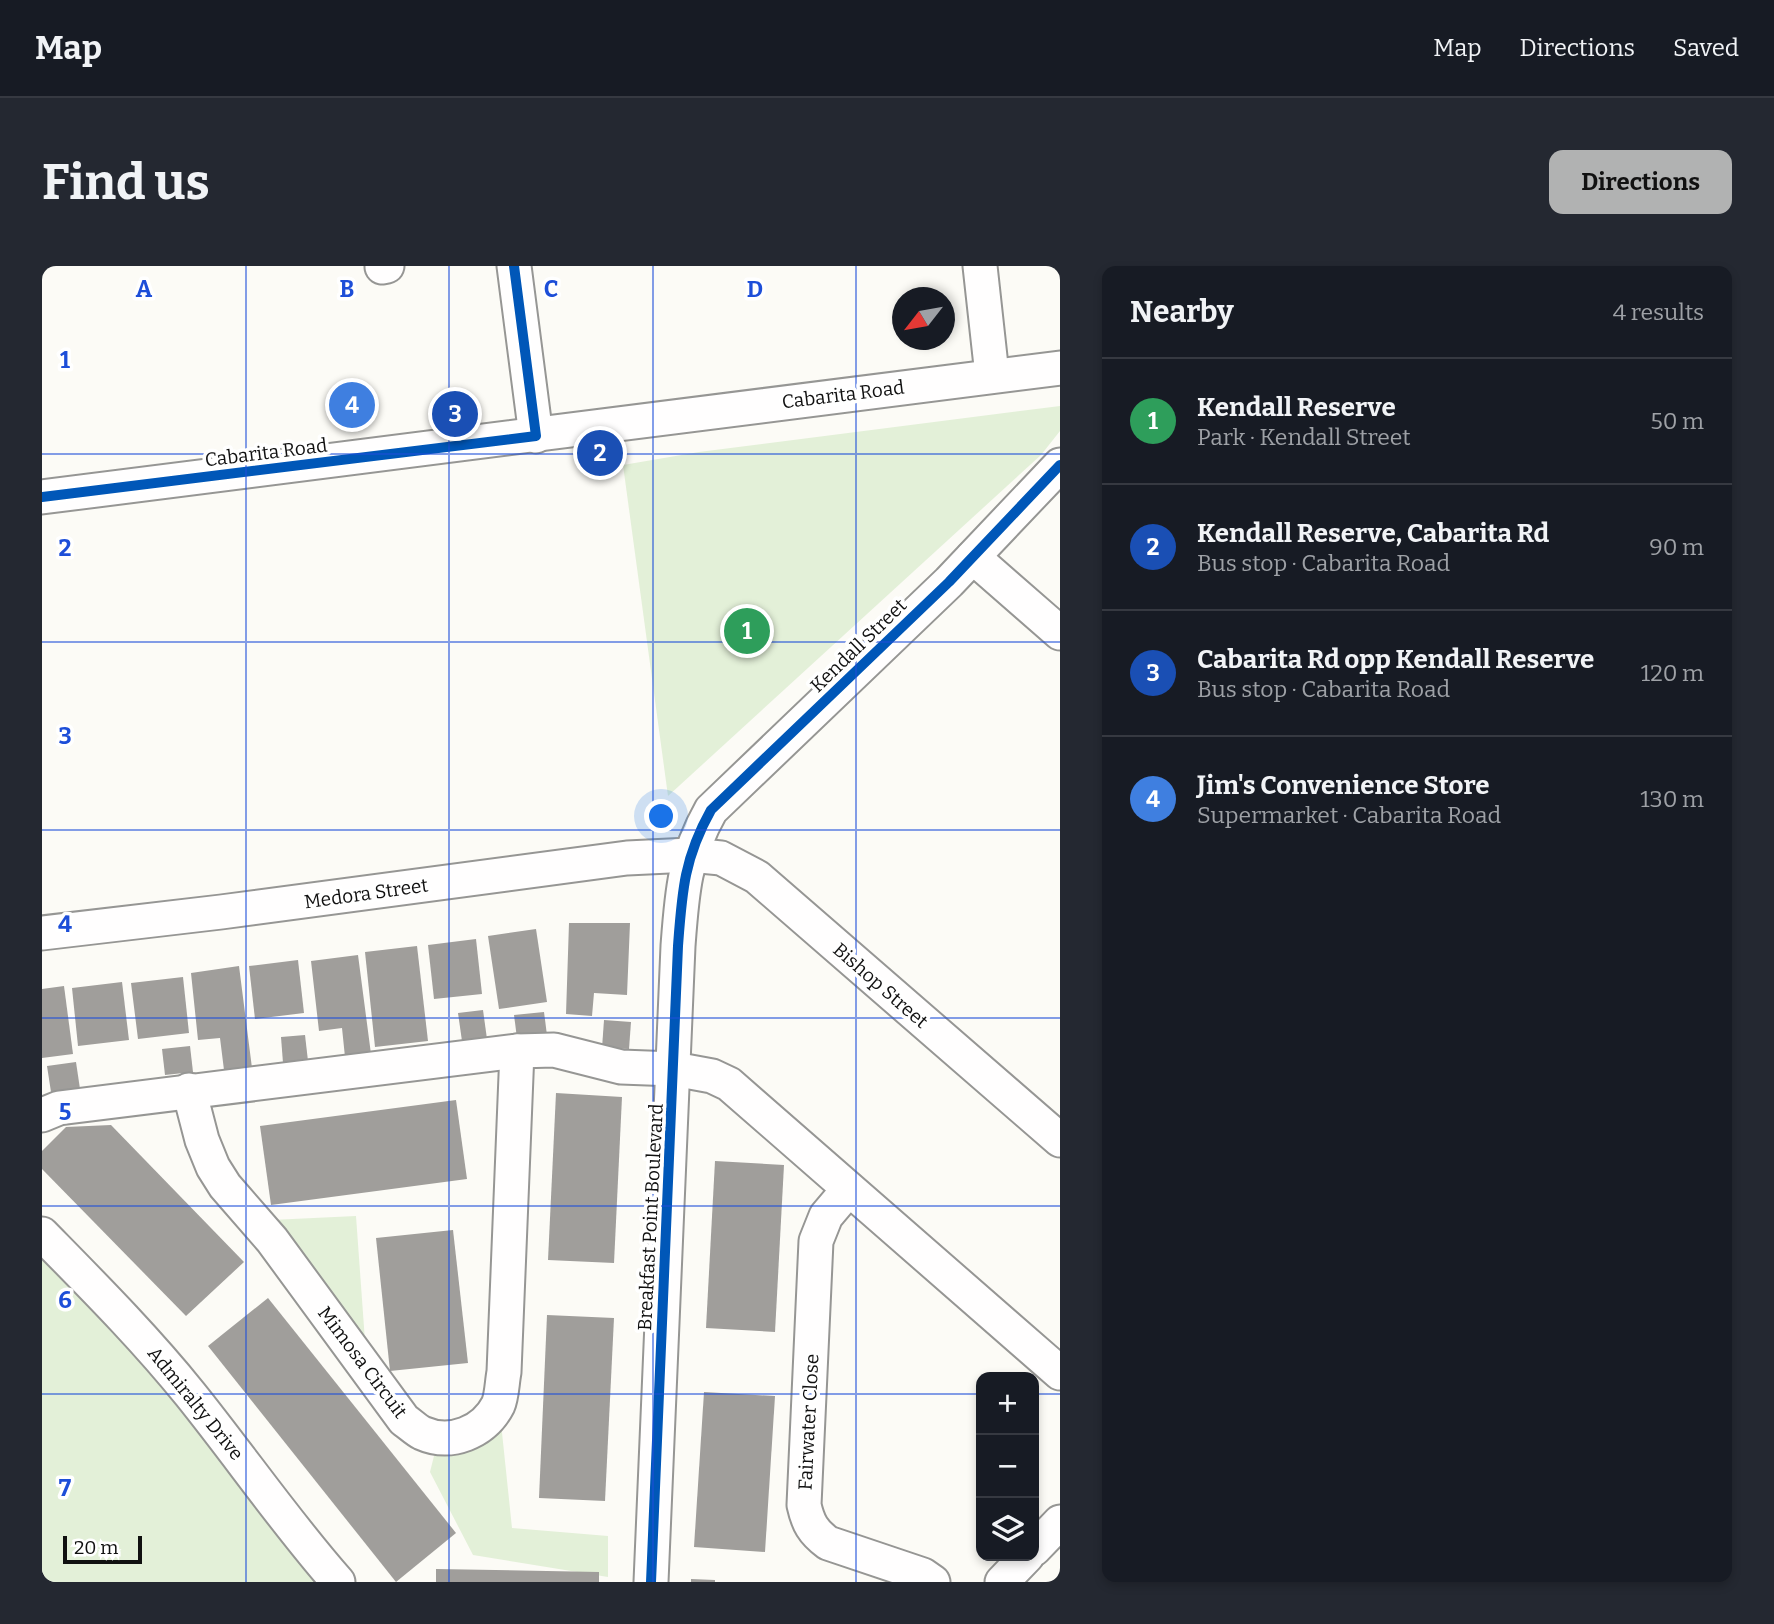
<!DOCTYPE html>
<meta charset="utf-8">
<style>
body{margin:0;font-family:Bitter,serif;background:#242831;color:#f1f3f6}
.controls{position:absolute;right:21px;bottom:21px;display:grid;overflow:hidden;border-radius:14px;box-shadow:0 4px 10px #0003}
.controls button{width:63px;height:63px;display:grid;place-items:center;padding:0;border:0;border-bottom:2px solid #363941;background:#171b24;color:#f1f3f6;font:35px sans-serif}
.compass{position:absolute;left:850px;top:21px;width:63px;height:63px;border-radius:50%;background:#171b24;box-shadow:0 4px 10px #0003;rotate:239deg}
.scale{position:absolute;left:21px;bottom:18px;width:79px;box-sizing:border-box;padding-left:7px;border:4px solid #101010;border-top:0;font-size:19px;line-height:24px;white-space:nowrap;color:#101010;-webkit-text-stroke:5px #fff;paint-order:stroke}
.you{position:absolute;left:620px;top:551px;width:24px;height:24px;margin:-18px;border:5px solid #fff;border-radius:50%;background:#1a73e8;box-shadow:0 0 0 10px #1a73e833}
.badge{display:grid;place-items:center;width:46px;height:46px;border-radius:50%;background:#b1b2b2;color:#fff;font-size:23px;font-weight:700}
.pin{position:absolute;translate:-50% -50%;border:4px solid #fff;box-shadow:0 2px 7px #0006}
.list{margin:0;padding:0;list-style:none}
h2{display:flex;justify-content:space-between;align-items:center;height:91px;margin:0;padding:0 28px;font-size:30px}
h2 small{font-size:23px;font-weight:400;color:#9ea1a6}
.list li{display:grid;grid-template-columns:46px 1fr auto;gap:21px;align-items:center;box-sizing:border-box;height:126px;padding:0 28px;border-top:2px solid #363941}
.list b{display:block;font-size:26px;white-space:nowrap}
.list p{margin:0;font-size:23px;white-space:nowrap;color:#9ea1a6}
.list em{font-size:23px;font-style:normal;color:#9ea1a6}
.icon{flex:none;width:38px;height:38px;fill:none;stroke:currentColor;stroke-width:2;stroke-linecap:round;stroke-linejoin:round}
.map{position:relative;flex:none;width:1018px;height:1316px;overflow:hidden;border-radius:14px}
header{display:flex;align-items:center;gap:42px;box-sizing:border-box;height:98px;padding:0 35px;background:#171b24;border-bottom:2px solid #363941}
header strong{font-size:33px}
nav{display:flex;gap:38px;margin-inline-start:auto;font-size:24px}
.intro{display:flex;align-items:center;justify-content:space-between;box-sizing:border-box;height:168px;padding:0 42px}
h1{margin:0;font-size:49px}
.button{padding:18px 32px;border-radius:14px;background:#b1b2b2;color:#111;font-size:24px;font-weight:700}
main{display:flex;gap:42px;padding:0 42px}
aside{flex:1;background:#171b24;border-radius:14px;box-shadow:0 4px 10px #0003}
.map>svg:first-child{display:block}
.green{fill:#e3f0d8}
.building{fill:#a09e9b}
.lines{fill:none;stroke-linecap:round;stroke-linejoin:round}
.minor-casing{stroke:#969694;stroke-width:37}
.minor{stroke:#fffefe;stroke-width:33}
.cycleway-casing{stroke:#fff;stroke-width:15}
.cycleway{stroke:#0057b8;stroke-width:10}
.grid{fill:none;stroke:#1d4ed8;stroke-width:2;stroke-opacity:0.55}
.labels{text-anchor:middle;stroke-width:7;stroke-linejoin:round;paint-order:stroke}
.street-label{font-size:19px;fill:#101010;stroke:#fff}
.grid-label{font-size:23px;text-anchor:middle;font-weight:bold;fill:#1d4ed8;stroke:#fff;stroke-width:7;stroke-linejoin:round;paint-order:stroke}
</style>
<header>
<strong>Map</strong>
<nav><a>Map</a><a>Directions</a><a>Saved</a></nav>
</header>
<div class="intro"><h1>Find us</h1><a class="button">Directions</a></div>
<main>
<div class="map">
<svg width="1018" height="1316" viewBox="0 0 1018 1316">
<rect width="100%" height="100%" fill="#fcfbf6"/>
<g class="green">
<polygon points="1018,140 1018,165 999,189 626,530 581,199 657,186"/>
<polygon points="314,950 323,1075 229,954"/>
<polygon points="0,991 96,1085 277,1316 0,1316"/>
<polygon points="459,1157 470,1262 566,1270 566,1311 431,1289 388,1206 394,1182"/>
</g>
<g class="building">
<polygon points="527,657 588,657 585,729 552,727 550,750 524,748"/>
<polygon points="494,663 505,736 457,743 446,670"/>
<polygon points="434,673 440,728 392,733 386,679"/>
<polygon points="375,680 386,775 333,781 323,686"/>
<polygon points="316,689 329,788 303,791 300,762 277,765 269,695"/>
<polygon points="256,694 262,747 213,753 207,700"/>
<polygon points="197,700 210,802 182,804 178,772 156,774 149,707"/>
<polygon points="141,711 147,767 96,773 89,717"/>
<polygon points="80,716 87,774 36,780 30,722"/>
<polygon points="22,720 31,788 0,792 0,723"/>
<polygon points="441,744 445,773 420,775 416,747"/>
<polygon points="502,746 505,769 475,772 472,749"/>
<polygon points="562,754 589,756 587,783 560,782"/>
<polygon points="263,769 266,795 241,797 239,771"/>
<polygon points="148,780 151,806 123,809 120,783"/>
<polygon points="34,796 38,823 9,826 5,800"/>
<polygon points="514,827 580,831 572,997 506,994"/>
<polygon points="414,834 425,913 229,939 218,860"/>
<polygon points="69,859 202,996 144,1050 0,903 0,885 24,861"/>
<polygon points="673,895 742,899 733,1066 664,1062"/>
<polygon points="411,964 426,1097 348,1105 334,972"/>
<polygon points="226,1032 414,1267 354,1316 166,1080"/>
<polygon points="505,1049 572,1052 563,1235 497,1232"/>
<polygon points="662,1126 733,1130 723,1286 652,1281"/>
<polygon points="394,1303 557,1306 557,1316 394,1316"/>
<polygon points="649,1313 673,1314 673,1316 649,1316"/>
</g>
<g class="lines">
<defs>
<g id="minor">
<polyline points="472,0 494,170"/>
<polyline points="938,0 950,109"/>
<polyline points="340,1 345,0"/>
<polyline points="0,231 1018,102"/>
<polyline points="931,291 1018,367"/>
<polyline points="0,667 179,646 585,592 648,589 679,592 715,611 1018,874"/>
<path d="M147,824l13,50 11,27 12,19 47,54 132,180c6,4 12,10 18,13 29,13 62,-1 76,-28 4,-9 4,-23 6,-33l13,-321"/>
<polyline points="0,849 17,842 475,785 512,784 579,801 632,803 670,810 687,818 1018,1107"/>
<path d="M806,924l-22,26 -10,25 -12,264c4,18 9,27 24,38l95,32 10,7"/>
<path d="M0,968c51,52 102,103 148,160 50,62 95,128 148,188"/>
<polyline points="992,1283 1018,1256"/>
<path d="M609,1316l27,-636c4,-54 6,-88 33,-136l238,-228 111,-117"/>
<polyline points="960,1316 985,1290"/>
</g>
</defs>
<use href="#minor" class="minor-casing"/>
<use href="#minor" class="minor"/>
<defs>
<g id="cycleway">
<polyline points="0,231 494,170 472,0"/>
<path d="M609,1316l27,-636c4,-54 6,-88 33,-136l238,-228 111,-117"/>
</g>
</defs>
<use href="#cycleway" class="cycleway-casing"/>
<use href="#cycleway" class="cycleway"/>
</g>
<path class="grid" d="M204,0v1316M407,0v1316M611,0v1316M814,0v1316M0,188h1018M0,376h1018M0,564h1018M0,752h1018M0,940h1018M0,1128h939M992,1128h26"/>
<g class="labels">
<g class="street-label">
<text transform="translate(801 128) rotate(-7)" y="7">Cabarita Road</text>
<text transform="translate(224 186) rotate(-7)" y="7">Cabarita Road</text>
<text transform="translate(816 379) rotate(-44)" y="7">Kendall Street</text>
<text transform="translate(324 627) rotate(-8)" y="7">Medora Street</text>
<text transform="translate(839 719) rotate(41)" y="7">Bishop Street</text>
<text transform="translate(608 951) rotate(-87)" y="7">Breakfast Point Boulevard</text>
<text transform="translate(321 1096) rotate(53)" y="7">Mimosa Circuit</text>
<text transform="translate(154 1137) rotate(51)" y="7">Admiralty Drive</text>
<text transform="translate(766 1156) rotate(-87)" y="7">Fairwater Close</text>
</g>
</g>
<g class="grid-label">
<text x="102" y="31">A</text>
<text x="305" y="31">B</text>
<text x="509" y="31">C</text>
<text x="713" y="31">D</text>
<text x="23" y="102">1</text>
<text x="23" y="290">2</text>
<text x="23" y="478">3</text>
<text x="23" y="666">4</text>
<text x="23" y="854">5</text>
<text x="23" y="1042">6</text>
<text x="23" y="1230">7</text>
</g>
</svg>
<div class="controls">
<button>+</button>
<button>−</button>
<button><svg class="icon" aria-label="layers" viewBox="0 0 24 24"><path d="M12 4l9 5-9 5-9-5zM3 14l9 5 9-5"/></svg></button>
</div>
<svg class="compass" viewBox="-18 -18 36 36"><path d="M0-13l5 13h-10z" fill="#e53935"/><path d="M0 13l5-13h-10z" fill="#9ea1a6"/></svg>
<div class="scale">20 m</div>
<div class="you"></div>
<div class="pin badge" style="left:705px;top:365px;background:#2e9e5b">1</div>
<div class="pin badge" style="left:558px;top:187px;background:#1a4fb4">2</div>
<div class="pin badge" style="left:413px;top:148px;background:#1a4fb4">3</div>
<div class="pin badge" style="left:310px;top:139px;background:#3f7fe0">4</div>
</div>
<aside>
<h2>Nearby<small>4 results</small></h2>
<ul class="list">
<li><span class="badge" style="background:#2e9e5b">1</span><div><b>Kendall Reserve</b><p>Park · Kendall Street</p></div><em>50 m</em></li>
<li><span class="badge" style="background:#1a4fb4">2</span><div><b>Kendall Reserve, Cabarita Rd</b><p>Bus stop · Cabarita Road</p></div><em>90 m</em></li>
<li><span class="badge" style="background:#1a4fb4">3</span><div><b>Cabarita Rd opp Kendall Reserve</b><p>Bus stop · Cabarita Road</p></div><em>120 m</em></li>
<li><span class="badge" style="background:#3f7fe0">4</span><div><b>Jim's Convenience Store</b><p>Supermarket · Cabarita Road</p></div><em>130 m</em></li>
</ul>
</aside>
</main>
